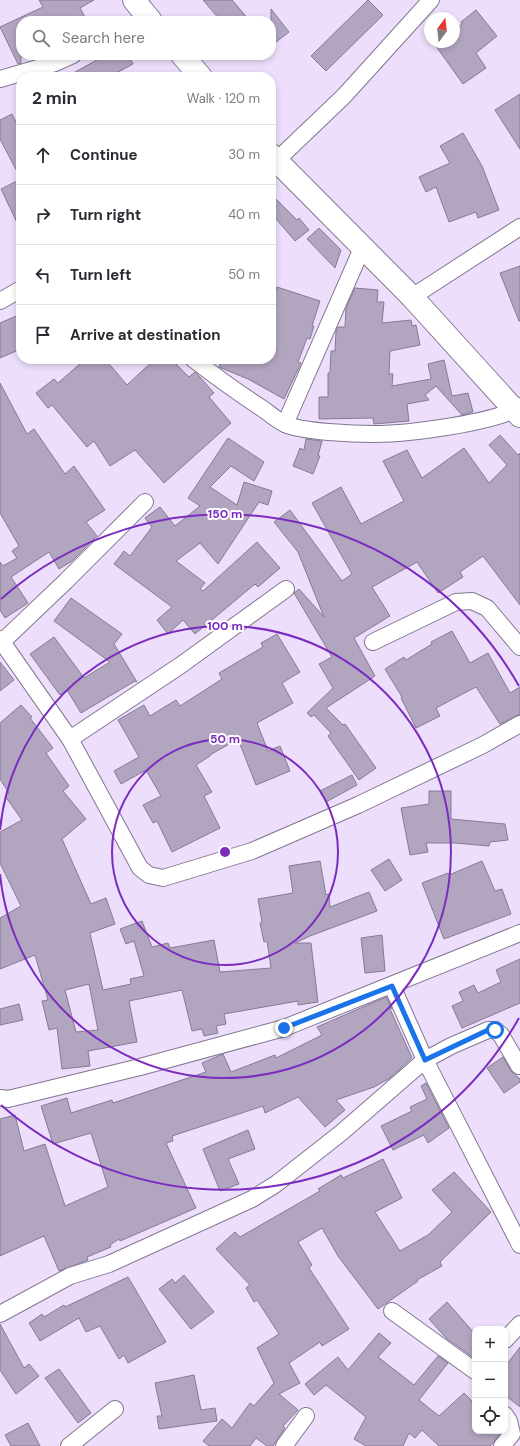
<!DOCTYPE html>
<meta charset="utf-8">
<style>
body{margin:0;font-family:"DM Sans",sans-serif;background:#f7f7f7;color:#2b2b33}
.controls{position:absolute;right:12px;bottom:12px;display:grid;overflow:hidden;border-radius:8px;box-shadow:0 2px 6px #0003}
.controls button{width:36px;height:36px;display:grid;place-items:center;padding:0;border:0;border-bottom:1px solid #e1e1e2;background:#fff;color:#2b2b33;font:20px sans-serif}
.compass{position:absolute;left:424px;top:12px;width:36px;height:36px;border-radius:50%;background:#fff;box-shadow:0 2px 6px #0003;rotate:15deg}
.stop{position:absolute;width:12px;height:12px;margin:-9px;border:3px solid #1a73e8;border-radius:50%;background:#fff}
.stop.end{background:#1a73e8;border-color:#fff;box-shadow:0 1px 4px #0008}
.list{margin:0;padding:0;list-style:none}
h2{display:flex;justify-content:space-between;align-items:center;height:52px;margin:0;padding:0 16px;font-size:17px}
h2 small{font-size:13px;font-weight:400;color:#7c7c81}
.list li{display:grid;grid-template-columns:26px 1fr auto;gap:12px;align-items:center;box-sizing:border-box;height:60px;padding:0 16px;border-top:1px solid #e1e1e2}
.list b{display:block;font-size:15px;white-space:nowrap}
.list em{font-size:13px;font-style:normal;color:#7c7c81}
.icon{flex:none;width:22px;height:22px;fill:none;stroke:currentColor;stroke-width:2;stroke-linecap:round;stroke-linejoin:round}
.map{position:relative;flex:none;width:520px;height:1446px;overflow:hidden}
.search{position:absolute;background:#fff;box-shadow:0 2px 6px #0003;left:16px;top:16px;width:260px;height:44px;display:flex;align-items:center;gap:10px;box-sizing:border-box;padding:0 14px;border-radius:16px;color:#7c7c81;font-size:15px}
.panel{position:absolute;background:#fff;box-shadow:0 2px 6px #0003;left:16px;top:72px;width:260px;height:292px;border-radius:16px}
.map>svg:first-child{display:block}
.building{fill:#b2a5c0;stroke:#877a94;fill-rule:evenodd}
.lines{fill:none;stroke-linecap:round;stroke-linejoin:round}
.street-casing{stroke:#827690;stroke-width:18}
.secondary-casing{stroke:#827690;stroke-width:24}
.street{stroke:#fff;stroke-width:16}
.secondary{stroke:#fff;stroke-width:22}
.route{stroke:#1a73e8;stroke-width:5}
.ring{fill:none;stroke:#7b2cbf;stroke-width:2}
.centre{fill:#7b2cbf;stroke:#fff;stroke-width:2}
.ring-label{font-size:12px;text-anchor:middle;font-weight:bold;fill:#7b2cbf;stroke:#fff;stroke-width:4;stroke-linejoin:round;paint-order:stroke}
</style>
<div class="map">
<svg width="520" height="1446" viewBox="0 0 520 1446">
<rect width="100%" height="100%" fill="#eddffc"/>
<g class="building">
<polygon points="39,0 94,0 80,8 87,21 21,21 21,63 18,64 0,27 43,7"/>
<polygon points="203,0 232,0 250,21 221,21"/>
<polygon points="368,0 383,15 326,71 311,56"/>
<polygon points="271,9 289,32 271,46"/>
<polygon points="476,10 497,36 476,53 486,68 463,84 433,42 454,42 454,31 462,24 461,22"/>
<polygon points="106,55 128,55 133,64 109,77 66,77"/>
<polygon points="520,94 520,149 495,110"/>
<polygon points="12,114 21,132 21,231 1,189 21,179 0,139 0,120"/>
<polygon points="463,133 482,166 499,210 478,218 476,212 449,222 436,187 426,192 419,177 450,163 440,146"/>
<polygon points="271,194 297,220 299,218 309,230 295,241 271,213"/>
<polygon points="319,228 341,250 335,268 307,239"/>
<polygon points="520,266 520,321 519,321 500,273"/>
<polygon points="277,287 320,301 312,326 314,326 310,339 307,338 298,362 301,363 284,399 248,379 219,367 222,359 271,359 271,305"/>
<polygon points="355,288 378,290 377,302 384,302 382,323 411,320 412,326 416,325 420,345 390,351 389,374 393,374 392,386 431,379 428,364 444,360 452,396 468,393 473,412 462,415 436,386 425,395 429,400 407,404 409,421 374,424 373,418 319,419 319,397 328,397 328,373 330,373 331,351 335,351 336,331 338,327 345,327 346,308"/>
<polygon points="21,314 21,349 0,358 0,323"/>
<polygon points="80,359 105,359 127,385 155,359 171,359 189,377 195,372 199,376 214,393 209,397 231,423 164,483 135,450 110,466 94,441 87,447 52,405 48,408 36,393 54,379 58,383 81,363"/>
<polygon points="0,383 27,434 34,429 65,474 74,466 105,510 86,522 97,536 72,561 59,569 49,552 11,577 28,603 5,618 0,610 0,562 3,566 17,558 12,551 19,546 0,513"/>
<polygon points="500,435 518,455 520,453 520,605 483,556 460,572 463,577 438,593 417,562 372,587 390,616 354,638 375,676 326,708 343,725 345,724 376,768 359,780 328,736 331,733 314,715 311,717 307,713 333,688 319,664 332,657 294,593 299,589 324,617 298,552 274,522 290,510 342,581 352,574 312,503 341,487 361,524 404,501 383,461 407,450 422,478 464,448 489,483 507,465 489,445"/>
<polygon points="228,438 264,462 254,481 231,466 210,487 237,505 244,482 272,491 268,505 259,502 218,564 200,543 176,561 205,583 200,589 203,591 257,542 280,568 258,587 255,584 195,634 183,620 168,634 157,620 172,607 114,564 124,551 130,556 152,527 145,518 160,507 175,526 200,506 188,498"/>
<polygon points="306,439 322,441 318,456 320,456 313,474 293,466 300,448 304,450"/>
<polygon points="71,598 122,634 114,644 137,682 135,681 81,713 67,690 60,695 30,654 54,637 84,678 110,662 54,621"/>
<polygon points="452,631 470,663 488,653 510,693 520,687 520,714 500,724 476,687 436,708 440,716 416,728 401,698 402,697 385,669 404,657 406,660 432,644 431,642"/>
<polygon points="277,634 300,672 282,683 293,703 257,723 268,751 280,746 290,771 256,785 238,739 210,755 210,756 196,765 212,792 204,796 220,828 172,852 157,821 153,823 143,805 161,796 146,770 121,784 114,771 139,757 118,720 144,705 150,716 176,700 180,706 222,679 219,673 263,647 261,643"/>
<polygon points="0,662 14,680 0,691"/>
<path d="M21,705l11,12 -2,1 23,30 -7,5 23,33 -6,5 23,28 -24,20 29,65 15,-6 9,26 -25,9 13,57 28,-6 -1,-5 14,-3 -10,-35 -8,3 -6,-15 22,-8 10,26 16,-4 2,5 44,-8 6,32 51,-4 -4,-27 -3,1 -4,-19 2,-1 -4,-23 35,-6 -4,-27 31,-5 6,34 3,-1 1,13 39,-15 8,19 -67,25 -15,7h16l7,59 -20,3v-4l-74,13 2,10 -10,2 2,7 -14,3 -2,-7 -10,2 -10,-41 -53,11 8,41 -49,9 2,15 -28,3 -5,-41 -8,2 -7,-29 6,-1 -13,-45 -35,14v-51l21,-12 -21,-43v-31l22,-12 -17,-24 4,-3 -9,-14v-56zM89,984l9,46 -22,2 -11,-42z"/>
<polygon points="352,775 357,785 326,802 320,791"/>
<polygon points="429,791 451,791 451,819 505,824 508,840 490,842 489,846 455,843 426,843 428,852 410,855 401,808 429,804"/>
<polygon points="389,859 402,880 385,891 371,870"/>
<polygon points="482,861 495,891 502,889 511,914 444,939 422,883 448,873 449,875"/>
<polygon points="382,935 385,971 365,973 361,938"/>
<polygon points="520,959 520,1003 462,1028 452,1006 463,1001 459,992 474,985 478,993 501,982 496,970"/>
<polygon points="386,997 392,1008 390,1009 412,1058 390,1078 374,1087 336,1100 345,1110 325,1127 298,1097 265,1113 263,1106 172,1136 173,1141 166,1143 196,1208 120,1241 119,1239 110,1245 111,1247 87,1257 88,1260 59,1271 44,1236 0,1256 0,1119 15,1115 24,1151 45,1144 65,1206 108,1187 91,1133 53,1144 41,1106 67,1098 71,1113 112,1100 113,1103 206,1072 202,1063 223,1054 231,1072 275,1055 276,1058 322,1035 317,1027"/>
<polygon points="19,1004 23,1020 0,1025 0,1009"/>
<polygon points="503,1057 511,1071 520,1079 520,1082 504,1093 487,1068"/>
<polygon points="426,1083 449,1128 428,1143 424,1135 393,1150 381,1126 412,1111 410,1107 427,1099 421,1086"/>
<polygon points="248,1130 255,1149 228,1159 239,1184 220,1191 203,1149"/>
<polygon points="383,1159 402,1198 375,1212 400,1251 428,1235 452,1212 432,1190 454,1172 491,1212 440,1262 442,1266 417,1280 418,1281 378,1309 338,1256 322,1228 298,1242 312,1265 309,1268 349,1329 322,1346 320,1342 289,1363 300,1383 279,1394 298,1410 283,1426 285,1428 273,1446 267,1446 256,1438 250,1446 209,1446 203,1441 222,1419 232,1428 250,1403 254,1406 274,1383 257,1348 279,1334 257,1300 254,1302 246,1288 250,1285 216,1249 235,1232 240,1237 320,1191 318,1189 341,1175 343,1178"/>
<polygon points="184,1275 214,1312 191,1329 159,1289 172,1279 175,1283"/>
<polygon points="128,1277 166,1342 128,1363 124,1355 119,1359 100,1326 86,1332 79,1318 40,1341 29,1323 42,1314 44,1317 64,1305 65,1307"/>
<polygon points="447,1302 475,1334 474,1358 446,1338 429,1319"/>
<polygon points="0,1324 24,1368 29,1364 39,1376 16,1394 0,1370"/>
<polygon points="379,1333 391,1343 378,1357 414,1385 438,1356 448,1363 419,1400 439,1416 464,1393 475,1404 475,1431 502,1431 493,1443 490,1446 439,1446 422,1430 415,1438 409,1433 403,1446 366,1446 354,1439 366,1417 326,1385 314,1395 305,1384 338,1357 348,1370"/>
<polygon points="520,1347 520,1407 505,1395 505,1367"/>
<polygon points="59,1369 91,1413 78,1423 45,1378"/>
<polygon points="194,1375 201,1410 215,1408 217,1421 159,1429 157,1416 162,1416 155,1383"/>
<polygon points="28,1423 40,1446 11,1446 5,1435"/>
</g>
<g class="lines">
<defs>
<g id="street">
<polyline points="0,79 55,63 73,55"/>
<polyline points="271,163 276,161 344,96 431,0"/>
<polyline points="412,297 520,227"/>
<polyline points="0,301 21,289"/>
<path d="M193,359c22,17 44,33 67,48 8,5 16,13 25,17 17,8 70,10 90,10 29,0 124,-11 145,-28"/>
<polyline points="285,424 363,246"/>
<polyline points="0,639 70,739 140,868 149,875 163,878 252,851 358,805 483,745 520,724"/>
<polyline points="2,642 66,581 145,502"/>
<polyline points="373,642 456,602 472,601 487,608 520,647"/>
<polyline points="70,739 181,665 286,589"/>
<polyline points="392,986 425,1060 520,1245"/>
<polyline points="0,1098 8,1099 140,1067 284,1028 520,933"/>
<polyline points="392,1311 475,1371"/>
<polyline points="0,1314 70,1276 109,1264 252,1199 276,1184 341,1133 425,1060 451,1046 488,1030 495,1030 501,1035 519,1066"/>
<polyline points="505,1340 520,1324"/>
<polyline points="69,1446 115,1409"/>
<polyline points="284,1446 306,1416"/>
<polyline points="502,1446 512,1434 509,1421 505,1415"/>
</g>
<g id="secondary">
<polyline points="134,0 151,21"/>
<polyline points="182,55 201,77"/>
<polyline points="271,155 412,297 520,416"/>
</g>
</defs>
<use href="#street" class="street-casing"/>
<use href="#secondary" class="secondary-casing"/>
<use href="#street" class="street"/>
<use href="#secondary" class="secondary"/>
</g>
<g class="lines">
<polyline class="route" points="284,1028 392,986 425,1060 488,1030 495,1030"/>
</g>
<g class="ring">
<circle cx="225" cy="852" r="113"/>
<path d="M0 830A226 226 0 1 1 0 874"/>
<path d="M519 1018A338 338 0 0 1 1 1105M1 599A338 338 0 0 1 519 686"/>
</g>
<circle cx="225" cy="852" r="6" class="centre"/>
<g class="ring-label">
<text x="225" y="518">150 m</text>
<text x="225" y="630">100 m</text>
<text x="225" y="743">50 m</text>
</g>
</svg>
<div class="controls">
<button>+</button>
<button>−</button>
<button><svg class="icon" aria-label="locate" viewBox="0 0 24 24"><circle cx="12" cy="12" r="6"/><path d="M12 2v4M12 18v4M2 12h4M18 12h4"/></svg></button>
</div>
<svg class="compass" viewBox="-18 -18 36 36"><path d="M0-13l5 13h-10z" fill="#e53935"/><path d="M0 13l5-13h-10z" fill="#7c7c81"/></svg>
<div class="stop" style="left:495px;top:1030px"></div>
<div class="stop end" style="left:284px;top:1028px"></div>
<div class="search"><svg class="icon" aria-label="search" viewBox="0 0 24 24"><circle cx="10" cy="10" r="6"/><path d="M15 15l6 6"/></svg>Search here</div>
<section class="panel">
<h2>2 min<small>Walk · 120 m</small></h2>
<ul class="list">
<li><svg class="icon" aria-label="ahead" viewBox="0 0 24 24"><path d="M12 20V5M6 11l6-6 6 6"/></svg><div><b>Continue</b></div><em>30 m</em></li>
<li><svg class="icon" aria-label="right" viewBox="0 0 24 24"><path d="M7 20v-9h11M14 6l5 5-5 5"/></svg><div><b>Turn right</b></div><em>40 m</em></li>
<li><svg class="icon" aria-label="left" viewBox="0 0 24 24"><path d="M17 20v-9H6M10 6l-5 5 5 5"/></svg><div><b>Turn left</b></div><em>50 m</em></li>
<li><svg class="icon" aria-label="arrive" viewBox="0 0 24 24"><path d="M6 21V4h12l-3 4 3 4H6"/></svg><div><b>Arrive at destination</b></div></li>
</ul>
</section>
</div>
